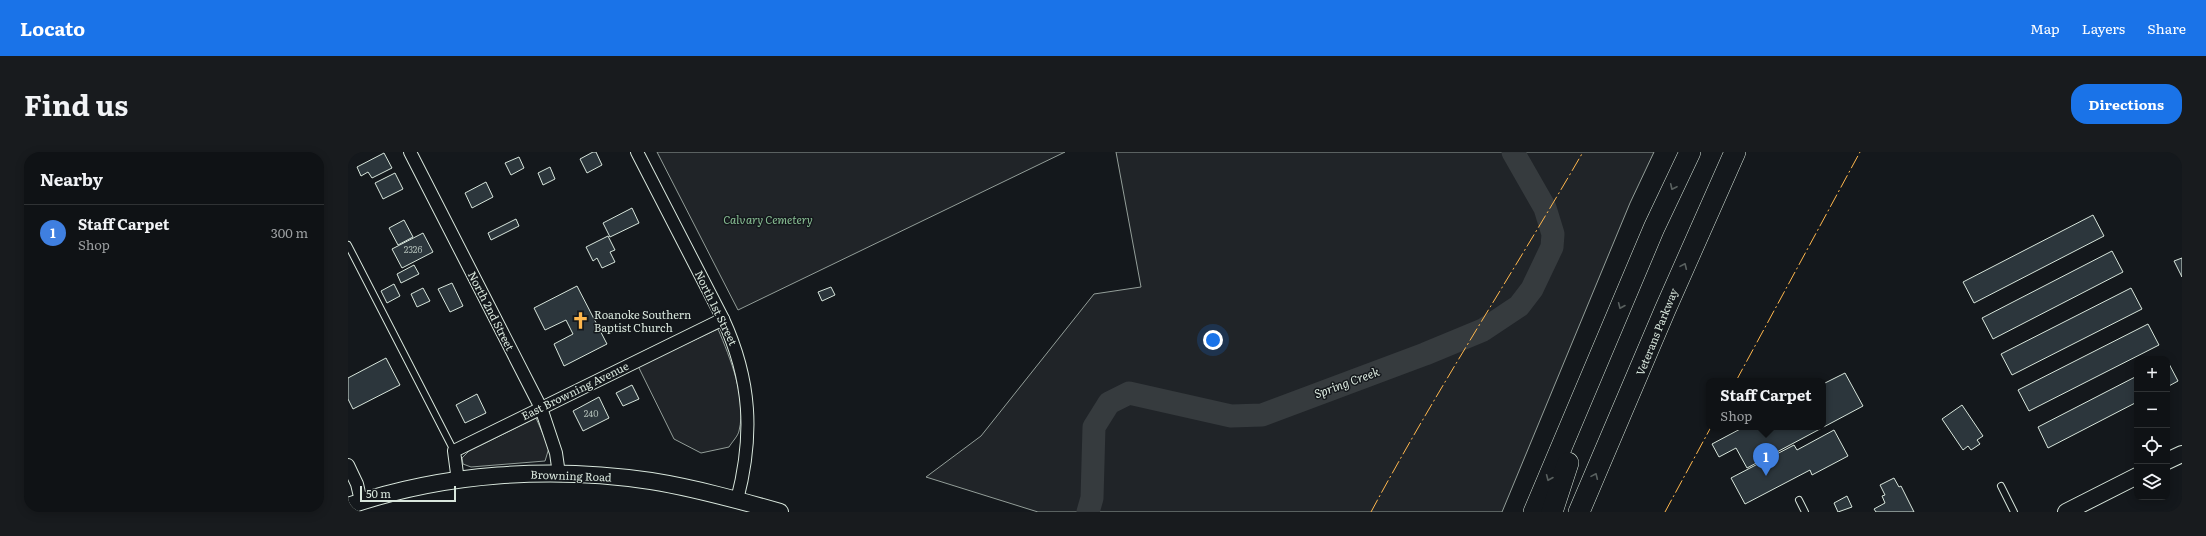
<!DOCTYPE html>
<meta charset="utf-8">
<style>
body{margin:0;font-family:Literata,serif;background:#181b1e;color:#f1f3f6}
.controls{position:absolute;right:12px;bottom:12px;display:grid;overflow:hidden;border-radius:8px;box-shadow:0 2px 10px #0003}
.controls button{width:36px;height:36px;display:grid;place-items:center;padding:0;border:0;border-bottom:1px solid #2f3234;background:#0f1215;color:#f1f3f6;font:20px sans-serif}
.scale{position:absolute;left:12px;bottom:10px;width:96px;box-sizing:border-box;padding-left:4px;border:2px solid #d8e6dc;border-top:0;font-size:11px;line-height:14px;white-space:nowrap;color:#d8e6dc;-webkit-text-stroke:3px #14181c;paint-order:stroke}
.you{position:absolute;left:865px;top:188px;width:14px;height:14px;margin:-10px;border:3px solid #fff;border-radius:50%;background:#1a73e8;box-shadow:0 0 0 6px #1a73e833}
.badge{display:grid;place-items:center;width:26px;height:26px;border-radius:50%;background:#1a73e8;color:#fff;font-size:13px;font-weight:700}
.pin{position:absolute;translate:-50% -33px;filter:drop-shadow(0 1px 2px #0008)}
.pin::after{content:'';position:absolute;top:21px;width:14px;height:12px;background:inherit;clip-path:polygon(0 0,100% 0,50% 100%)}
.popup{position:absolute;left:1358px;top:226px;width:120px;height:52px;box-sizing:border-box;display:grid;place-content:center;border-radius:8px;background:#0f1215;filter:drop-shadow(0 1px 3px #0005);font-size:13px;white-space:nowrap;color:#9b9ea0}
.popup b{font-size:15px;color:#f1f3f6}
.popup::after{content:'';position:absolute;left:50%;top:100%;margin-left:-8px;border:8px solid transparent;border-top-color:#0f1215}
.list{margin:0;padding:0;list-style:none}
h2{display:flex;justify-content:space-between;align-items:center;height:52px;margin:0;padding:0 16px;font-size:17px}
h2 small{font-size:13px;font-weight:400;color:#9b9ea0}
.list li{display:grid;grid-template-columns:26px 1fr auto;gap:12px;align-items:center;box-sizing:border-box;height:56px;padding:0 16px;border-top:1px solid #2f3234}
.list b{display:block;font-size:15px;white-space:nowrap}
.list p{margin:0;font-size:13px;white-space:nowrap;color:#9b9ea0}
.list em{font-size:13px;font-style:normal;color:#9b9ea0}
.icon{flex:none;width:22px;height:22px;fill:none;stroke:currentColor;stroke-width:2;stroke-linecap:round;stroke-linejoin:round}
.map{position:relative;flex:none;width:1834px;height:360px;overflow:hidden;border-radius:16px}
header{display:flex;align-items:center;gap:24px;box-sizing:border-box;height:56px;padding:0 20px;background:#1a73e8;color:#fff}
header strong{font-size:19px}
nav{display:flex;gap:22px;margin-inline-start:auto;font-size:14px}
.intro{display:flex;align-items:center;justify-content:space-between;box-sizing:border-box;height:96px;padding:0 24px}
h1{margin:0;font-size:28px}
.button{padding:10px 18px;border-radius:16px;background:#1a73e8;color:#fff;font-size:14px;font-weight:700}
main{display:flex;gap:24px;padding:0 24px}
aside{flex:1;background:#0f1215;border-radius:16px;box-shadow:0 2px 10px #0003}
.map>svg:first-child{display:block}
.green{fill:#202428;stroke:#939e99}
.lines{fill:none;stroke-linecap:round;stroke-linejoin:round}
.river{stroke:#363b3e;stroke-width:23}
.building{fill:#2c363c;stroke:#d8e6dc}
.lane-casing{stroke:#d8e6dc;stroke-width:8}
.street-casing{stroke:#d8e6dc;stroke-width:14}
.secondary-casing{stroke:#d8e6dc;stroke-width:18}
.highway-casing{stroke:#d8e6dc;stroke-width:22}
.lane{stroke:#14181c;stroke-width:6}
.street{stroke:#14181c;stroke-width:12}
.secondary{stroke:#14181c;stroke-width:16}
.highway{stroke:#14181c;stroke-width:21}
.power{stroke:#ffb74d;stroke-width:1;stroke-dasharray:14 3 2 3;stroke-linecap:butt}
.oneway{stroke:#59605f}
.labels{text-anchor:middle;stroke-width:3;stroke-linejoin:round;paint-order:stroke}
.number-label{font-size:9px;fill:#adbab4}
.park-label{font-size:11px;font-style:italic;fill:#8ac095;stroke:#14181c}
.street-label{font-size:11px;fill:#d8e6dc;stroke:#14181c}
.poi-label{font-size:11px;fill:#d8e6dc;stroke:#14181c;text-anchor:start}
.water-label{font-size:12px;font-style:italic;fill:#d8e6dc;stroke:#14181c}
</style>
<header>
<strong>Locato</strong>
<nav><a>Map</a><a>Layers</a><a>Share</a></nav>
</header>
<div class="intro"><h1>Find us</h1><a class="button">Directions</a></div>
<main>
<aside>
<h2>Nearby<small></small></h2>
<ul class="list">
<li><span class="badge" style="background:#3f7fe0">1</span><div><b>Staff Carpet</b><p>Shop</p></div><em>300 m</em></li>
</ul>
</aside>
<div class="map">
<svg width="1834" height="360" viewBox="0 0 1834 360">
<rect width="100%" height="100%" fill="#14181c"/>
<g class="green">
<polygon points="309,0 717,0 390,158"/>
<polygon points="768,0 1306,0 1282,51 1154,360 690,360 578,325 633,284 746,142 793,135"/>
<path d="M370,177c12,29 29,69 21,102 -1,5 -7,11 -10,16l-28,6 -27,-14 -36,-73z"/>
<polygon points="188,266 201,296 197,309 123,315 115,312 114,306 121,299"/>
</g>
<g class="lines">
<polyline class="river" points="740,360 744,346 746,275 761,251 781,241 883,264 914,263 1077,202 1135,178 1171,154 1184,137 1204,95 1205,82 1197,56 1165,0"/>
</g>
<g class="building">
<polygon points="245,0 248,0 254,13 239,21 232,7"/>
<polygon points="36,1 44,16 24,26 20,20 13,24 9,15"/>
<polygon points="171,5 176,16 163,23 157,11"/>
<polygon points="202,15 207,27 195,33 190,21"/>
<polygon points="47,21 55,37 35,47 27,31"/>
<polygon points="138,30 145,45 124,56 117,41"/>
<polygon points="284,56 291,71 262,85 255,71"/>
<polygon points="1745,63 1756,84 1626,151 1615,130"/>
<polygon points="168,67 171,74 143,88 140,81"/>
<polygon points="56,68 65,85 50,93 41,76"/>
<polygon points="75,81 85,100 54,116 44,97"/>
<polygon points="260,84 267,98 262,100 267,110 254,116 249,106 245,109 238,95"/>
<polygon points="1764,99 1775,120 1645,187 1634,166"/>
<polygon points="1834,106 1834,125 1826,109"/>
<polygon points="66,113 71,122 53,131 49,122"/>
<polygon points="104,131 115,154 102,160 90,137"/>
<polygon points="46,132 52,144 39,151 33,139"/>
<polygon points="229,134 259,192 216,214 206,192 225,182 218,168 197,178 186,156"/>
<polygon points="483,135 487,143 474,149 470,140"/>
<polygon points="75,136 82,149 69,155 63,142"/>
<polygon points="1783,136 1794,157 1664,223 1653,202"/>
<polygon points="1800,172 1811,193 1681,259 1670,238"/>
<polygon points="38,206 52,233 5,257 0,247 0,226"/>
<polygon points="1819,208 1830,229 1819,235"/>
<polygon points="1497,221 1515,254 1399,316 1388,296 1371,305 1364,292 1396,275 1475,275 1475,232"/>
<polygon points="1789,224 1789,250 1700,296 1690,275"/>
<polygon points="284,233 291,247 275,254 268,241"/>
<polygon points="129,242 138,261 117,271 108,253"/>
<polygon points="251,245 261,266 235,279 225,259"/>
<polygon points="1614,253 1635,284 1629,288 1632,292 1623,298 1620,294 1615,298 1594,267"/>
<polygon points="1486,278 1500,304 1464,323 1462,318 1397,352 1383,326 1446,293 1449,298"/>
<polygon points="1546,326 1551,335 1553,334 1566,360 1528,360 1526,357 1537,351 1534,344 1537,343 1532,333"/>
<polygon points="1499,344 1504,355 1490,360 1486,351"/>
</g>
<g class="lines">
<defs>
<g id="lane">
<polyline points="0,93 106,299"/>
<polyline points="1653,334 1666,360"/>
<polyline points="1451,348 1457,360"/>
</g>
<g id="street">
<polyline points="62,0 193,256 208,301 211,322"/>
<path d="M289,0l86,167c28,61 31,116 14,181"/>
<polyline points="0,313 9,332 13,349"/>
<polyline points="110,329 106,299 375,167"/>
</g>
<g id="secondary">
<polyline points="1819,309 1834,302"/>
<path d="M0,354c96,-33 203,-40 303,-25 44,7 87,19 129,31"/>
<polyline points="1718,360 1789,324"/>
</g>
<g id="highway">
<polyline points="1186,360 1306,76 1342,0"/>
<polyline points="1204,360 1220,311"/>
<polyline points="1231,360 1317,158 1387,0"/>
</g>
</defs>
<use href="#lane" class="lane-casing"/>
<use href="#street" class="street-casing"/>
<use href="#secondary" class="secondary-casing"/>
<use href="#highway" class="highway-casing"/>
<use href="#lane" class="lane"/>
<use href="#street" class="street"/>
<use href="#secondary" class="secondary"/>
<use href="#highway" class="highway"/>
<g class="power">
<polyline points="1388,229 1512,0"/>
<path d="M1023,360c66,-123 142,-239 212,-360"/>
<polyline points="1317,360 1363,275"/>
</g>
</g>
<defs><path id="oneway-chevron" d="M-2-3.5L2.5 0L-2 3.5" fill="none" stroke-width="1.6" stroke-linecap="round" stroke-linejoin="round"/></defs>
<g class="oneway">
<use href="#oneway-chevron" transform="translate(1325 35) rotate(115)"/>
<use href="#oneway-chevron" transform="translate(1336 114) rotate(-66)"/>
<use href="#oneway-chevron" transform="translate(1273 154) rotate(113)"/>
<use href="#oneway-chevron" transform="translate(1247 324) rotate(-66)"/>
<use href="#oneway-chevron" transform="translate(1201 326) rotate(113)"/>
</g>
<defs>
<symbol id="church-bare" viewBox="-9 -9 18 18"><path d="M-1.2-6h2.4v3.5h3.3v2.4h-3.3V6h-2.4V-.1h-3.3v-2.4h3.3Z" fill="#ffb74d" stroke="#14181c" stroke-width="2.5" paint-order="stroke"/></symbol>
</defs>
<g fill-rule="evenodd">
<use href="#church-bare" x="220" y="156" width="25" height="25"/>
</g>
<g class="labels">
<g class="number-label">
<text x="65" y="101">2326</text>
<text x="243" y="265">240</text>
</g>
<g class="park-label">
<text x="420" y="72">Calvary Cemetery</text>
</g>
<g class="street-label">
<text transform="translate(368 156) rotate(64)" y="4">North 1st Street</text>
<text transform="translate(143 159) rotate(63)" y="4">North 2nd Street</text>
<text transform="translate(1309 180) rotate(-68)" y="4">Veterans Parkway</text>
<text transform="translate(227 239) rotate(-26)" y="4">East Browning Avenue</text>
<text transform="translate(223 324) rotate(2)" y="4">Browning Road</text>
</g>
<g class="poi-label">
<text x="246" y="167">Roanoke Southern<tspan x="246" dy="13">Baptist Church</tspan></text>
</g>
<g class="water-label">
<text transform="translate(999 231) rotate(-20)" y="4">Spring Creek</text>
</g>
</g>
</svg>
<div class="controls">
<button>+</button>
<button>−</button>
<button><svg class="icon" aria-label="locate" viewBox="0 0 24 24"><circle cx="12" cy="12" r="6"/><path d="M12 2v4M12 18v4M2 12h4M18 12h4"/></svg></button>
<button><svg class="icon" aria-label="layers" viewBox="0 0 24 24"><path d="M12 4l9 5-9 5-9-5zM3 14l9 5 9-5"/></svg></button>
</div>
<div class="scale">50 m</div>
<div class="you"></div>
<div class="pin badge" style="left:1418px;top:324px;background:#3f7fe0">1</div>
<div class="popup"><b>Staff Carpet</b>Shop</div>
</div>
</main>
